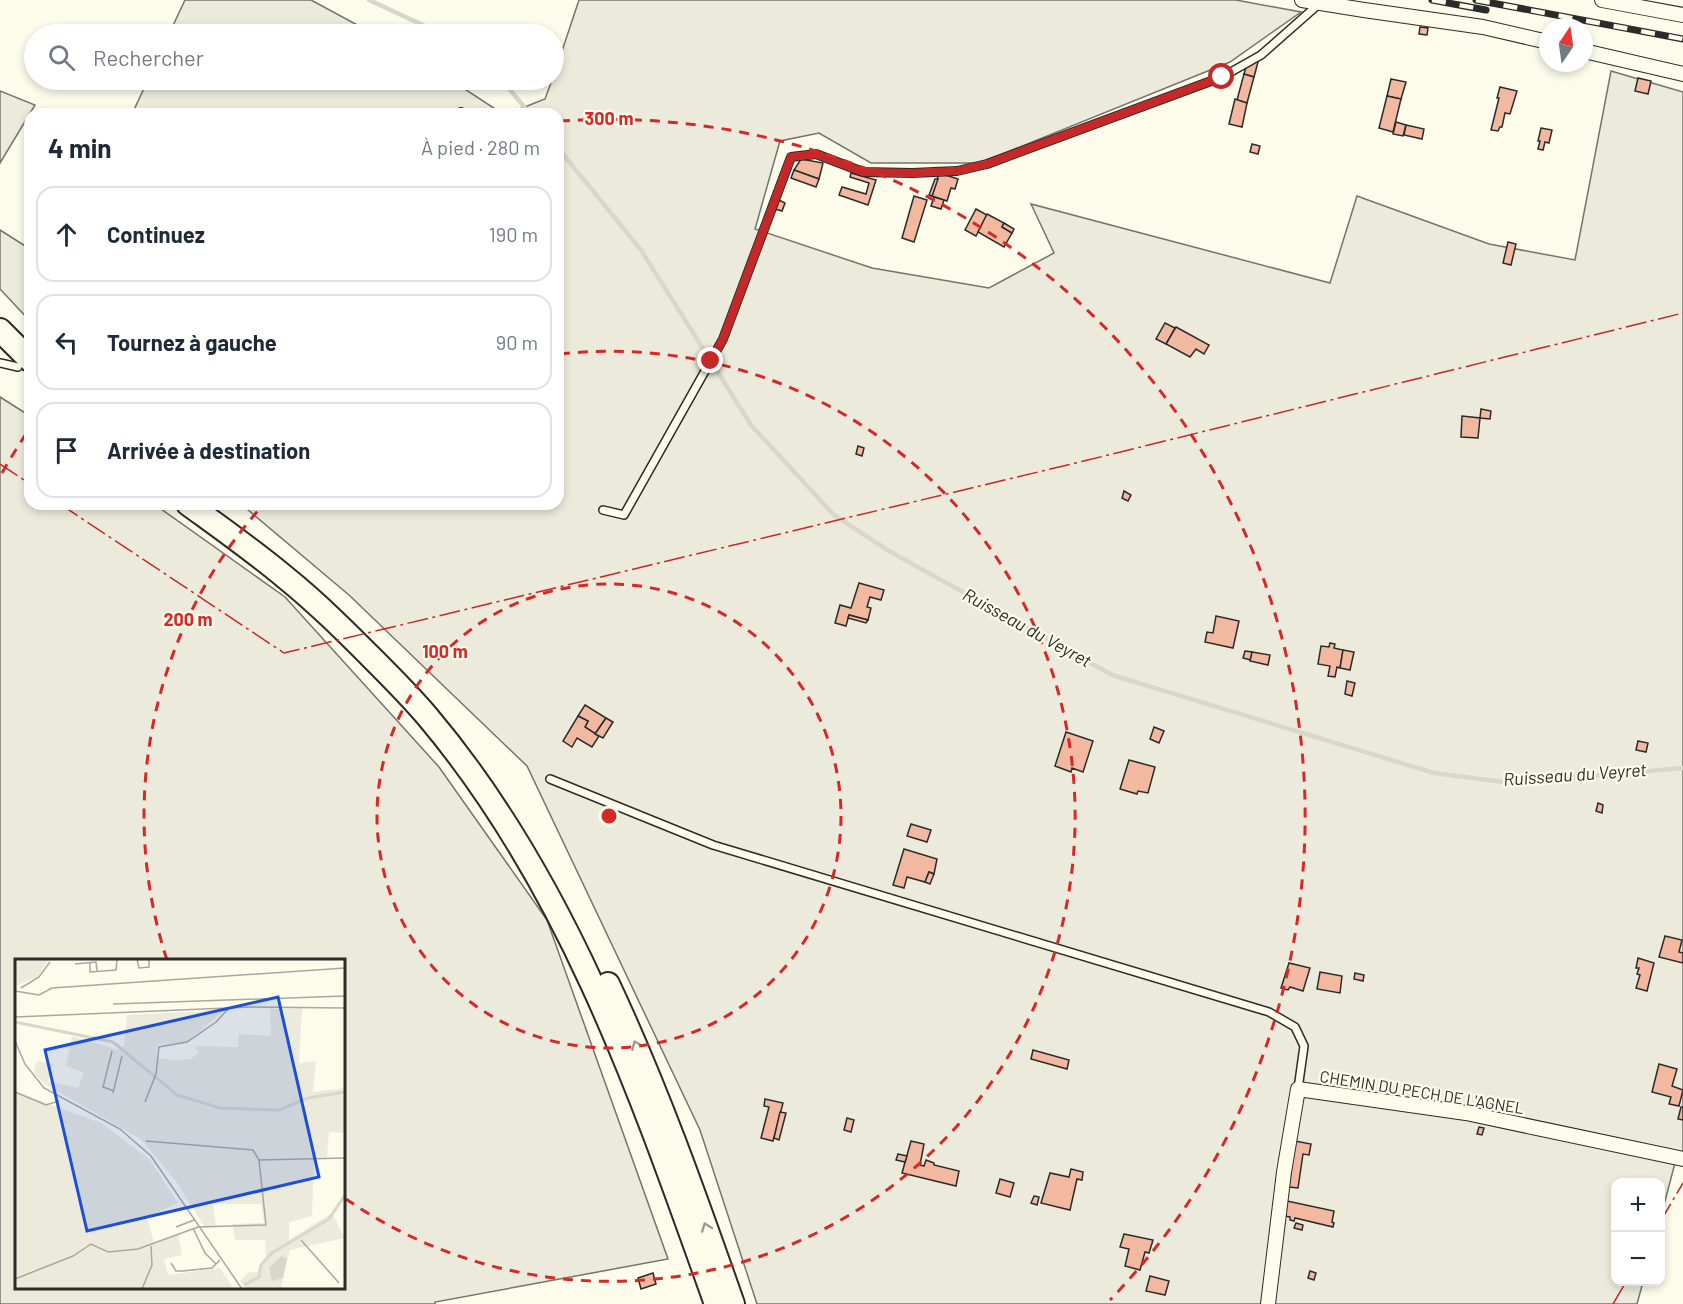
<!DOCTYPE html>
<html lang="fr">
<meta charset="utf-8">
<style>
body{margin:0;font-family:Barlow,sans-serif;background:#f2f2f3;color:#1f2937}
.controls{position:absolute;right:18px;bottom:18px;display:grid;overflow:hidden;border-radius:12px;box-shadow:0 3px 9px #0003}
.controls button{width:54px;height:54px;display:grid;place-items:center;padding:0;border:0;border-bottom:2px solid #e0e1e3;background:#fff;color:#1f2937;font:30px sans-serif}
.compass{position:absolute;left:1539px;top:18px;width:54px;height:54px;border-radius:50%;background:#fff;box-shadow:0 3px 9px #0003;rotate:13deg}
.stop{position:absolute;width:18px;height:18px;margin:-14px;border:4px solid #c62828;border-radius:50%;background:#fff}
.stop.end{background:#c62828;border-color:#fff;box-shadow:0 2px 6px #0008}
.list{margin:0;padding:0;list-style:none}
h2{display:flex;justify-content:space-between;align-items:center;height:78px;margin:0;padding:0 24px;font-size:26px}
h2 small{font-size:20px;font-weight:400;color:#747a83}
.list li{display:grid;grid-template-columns:39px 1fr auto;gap:18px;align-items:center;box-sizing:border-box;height:96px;margin:0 12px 12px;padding:0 12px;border:2px solid #e0e1e3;border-radius:18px}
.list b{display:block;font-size:22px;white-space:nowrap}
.list em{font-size:20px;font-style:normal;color:#747a83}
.icon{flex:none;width:33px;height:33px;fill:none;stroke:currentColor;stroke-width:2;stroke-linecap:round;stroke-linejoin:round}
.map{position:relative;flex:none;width:1683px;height:1304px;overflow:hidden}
.search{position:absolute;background:#fff;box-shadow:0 3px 9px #0003;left:24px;top:24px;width:540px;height:66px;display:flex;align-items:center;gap:15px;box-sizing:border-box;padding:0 21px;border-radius:33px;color:#747a83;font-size:22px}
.panel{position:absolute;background:#fff;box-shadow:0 3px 9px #0003;left:24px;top:108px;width:540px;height:402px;border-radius:18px}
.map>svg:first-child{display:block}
.green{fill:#ecebdb;stroke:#74746e;stroke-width:1.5;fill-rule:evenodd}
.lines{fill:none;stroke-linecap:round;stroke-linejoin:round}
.stream{stroke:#d8d7c9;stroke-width:4.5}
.building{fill:#f2b8a0;stroke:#2b2b2b;stroke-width:1.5}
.service-casing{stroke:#2b2b2b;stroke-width:10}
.minor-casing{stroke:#2b2b2b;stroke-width:16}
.primary-casing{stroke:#2b2b2b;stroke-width:26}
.service{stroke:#fdfbea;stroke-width:7}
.minor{stroke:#fdfbea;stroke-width:14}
.primary{stroke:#fdfbea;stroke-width:22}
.rail-casing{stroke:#2b2b2b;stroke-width:7}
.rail{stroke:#fdfbea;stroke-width:4.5;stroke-dasharray:14;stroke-linecap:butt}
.power{stroke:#c62828;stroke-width:1.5;stroke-dasharray:21 4.5 3 4.5;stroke-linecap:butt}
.oneway{stroke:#9e9d94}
.route{stroke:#c62828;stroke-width:8}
.ring{fill:none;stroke:#d62828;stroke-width:3;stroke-dasharray:10 8}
.labels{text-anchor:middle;stroke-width:4.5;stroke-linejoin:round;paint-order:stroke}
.street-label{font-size:16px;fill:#2b2b2b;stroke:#fdfbea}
.water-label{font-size:18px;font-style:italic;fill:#2b2b2b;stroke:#fdfbea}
.inset-river{fill:none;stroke:#d8d7c9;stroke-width:3}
.inset-road{fill:none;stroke:#a9a89e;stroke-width:1.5}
.view{fill:#1d4ed8;fill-opacity:0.15;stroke:#1d4ed8;stroke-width:3}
.inset-edge{fill:none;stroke:#2b2b2b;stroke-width:3}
.centre{fill:#d62828;stroke:#fdfbea;stroke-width:3}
.ring-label{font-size:18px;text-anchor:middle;font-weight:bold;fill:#d62828;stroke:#fdfbea;stroke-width:4.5;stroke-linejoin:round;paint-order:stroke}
</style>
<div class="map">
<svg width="1683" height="1304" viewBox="0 0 1683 1304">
<rect width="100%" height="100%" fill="#fdfbea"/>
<g class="green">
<polygon points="185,0 311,0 374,34 169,34"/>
<polygon points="579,0 1236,0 1301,12 1230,62 980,163 871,163 819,133 780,141 755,229 872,268 989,288 1054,253 1031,204 1330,283 1357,196 1489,244 1575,260 1611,71 1683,92 1683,1164 1675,1163 1661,1216 1660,1182 1616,1182 1616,1282 1643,1282 1637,1304 757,1304 700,1130 527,766 349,595 241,504 558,504 558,114 507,114 545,99 552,80 554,80 554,75"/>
<polygon points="148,80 451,80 503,114 132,114"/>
<polygon points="0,91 35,105 0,163"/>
<polygon points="0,230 30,249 30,321 0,289"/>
<path d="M0,397l30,19v88h124l131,93 154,170 108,153 121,339 -233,43v2h-435zM16,960h328v328h-328z"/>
</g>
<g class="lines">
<g class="stream">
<polyline points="369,0 442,34"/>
<polyline points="502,80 530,114"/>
<polyline points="558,148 641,250 751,425 834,515 889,551 1112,675 1434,773 1511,783 1683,768"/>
</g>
</g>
<g class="building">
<polygon points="1420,27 1428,28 1427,35 1419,34"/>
<polygon points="1255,61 1258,62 1254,77 1244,74 1246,67"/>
<polygon points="1244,74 1254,77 1247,103 1237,100"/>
<polygon points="1638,78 1651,81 1648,94 1635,91"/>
<polygon points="1391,79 1406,82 1401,99 1387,96"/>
<polygon points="1500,87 1517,91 1510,114 1505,113 1502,127 1500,127 1498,131 1491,130 1499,98 1497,98"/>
<polygon points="1387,96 1401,99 1393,132 1379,128"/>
<polygon points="1235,99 1247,103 1242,127 1229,124"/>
<polygon points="1396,122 1406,125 1403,136 1393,134"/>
<polygon points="1406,125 1424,129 1422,139 1404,135"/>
<polygon points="1541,128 1552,130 1549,143 1545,142 1543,150 1538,149 1540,141 1538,141"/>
<polygon points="1252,144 1260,146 1258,154 1250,152"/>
<polygon points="801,159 823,163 819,179 794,170"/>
<polygon points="794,170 819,179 816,187 791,178"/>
<polygon points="851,173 876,180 868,205 839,195 842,187 866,194 869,183 850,177"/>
<polygon points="939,173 958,179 955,189 951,188 947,201 932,196"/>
<polygon points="935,179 938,179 932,196 929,195"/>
<polygon points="914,196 927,200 914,242 902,238"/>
<polygon points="934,197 944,200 941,209 931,206"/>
<polygon points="779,200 785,203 782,211 775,209"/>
<polygon points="976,209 987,215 976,236 965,230"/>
<polygon points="987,214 1004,223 1002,227 1012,233 1004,247 978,232"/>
<polygon points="1004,223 1014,229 1012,233 1002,227"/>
<polygon points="1508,242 1516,244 1511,265 1503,263"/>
<polygon points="1165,323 1175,328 1166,344 1156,339"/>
<polygon points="1176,327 1209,345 1204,354 1196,349 1190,357 1166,344"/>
<polygon points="1481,409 1491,411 1490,419 1480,418"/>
<polygon points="1462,416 1480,418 1478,438 1461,437"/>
<polygon points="858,446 864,448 862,456 856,454"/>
<polygon points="1124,491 1131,495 1128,501 1122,498"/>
<polygon points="859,583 884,590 881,600 870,597 867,607 871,608 868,620 849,615 846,626 835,623 840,605 851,608"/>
<polygon points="849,615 868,620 866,623 848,618"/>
<polygon points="1216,616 1239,621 1233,648 1205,642 1207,632 1213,633"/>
<polygon points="1330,643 1335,644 1334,648 1343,650 1340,668 1337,667 1335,677 1328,676 1330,666 1318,664 1321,646 1329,647"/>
<polygon points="1343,650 1354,652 1350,670 1340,668"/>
<polygon points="1245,651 1252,652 1251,660 1243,658"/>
<polygon points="1252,652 1270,655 1268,665 1250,661"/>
<polygon points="1347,681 1355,683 1352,696 1345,694"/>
<polygon points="585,705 606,718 595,734 585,727 588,721 578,716"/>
<polygon points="578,716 588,721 585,727 599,736 592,747 577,738 572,747 563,741"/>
<polygon points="606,718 613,722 603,738 595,734"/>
<polygon points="1154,727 1164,731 1159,743 1150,739"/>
<polygon points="1066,732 1093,741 1083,772 1072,768 1071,772 1055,766"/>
<polygon points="1638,741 1648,743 1646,752 1636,750"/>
<polygon points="1129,760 1155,767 1148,793 1138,791 1137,794 1120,789"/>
<polygon points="1598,803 1603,805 1602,813 1596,811"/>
<polygon points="911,824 931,830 927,842 907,836"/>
<polygon points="904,849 937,859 934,874 929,872 925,882 907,877 904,888 893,885"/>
<polygon points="929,872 934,874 930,884 925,882"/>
<polygon points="1665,936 1682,940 1679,952 1683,953 1683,963 1659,957"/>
<polygon points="1638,958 1654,963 1647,991 1636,988 1640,975 1637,974 1639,968 1636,968"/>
<polygon points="1289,963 1310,968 1303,991 1290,987 1288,990 1281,988"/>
<polygon points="1320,972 1342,976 1340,993 1317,989"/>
<polygon points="1355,973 1364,975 1363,981 1354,979"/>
<polygon points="1033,1050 1069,1060 1067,1069 1031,1059"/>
<polygon points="1659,1064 1677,1069 1672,1086 1683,1090 1679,1106 1669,1104 1671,1097 1652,1092"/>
<polygon points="765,1099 783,1103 773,1141 761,1138 769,1107 764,1106"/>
<polygon points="1681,1107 1683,1107 1683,1120 1678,1119"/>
<polygon points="780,1112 786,1113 779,1140 774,1138"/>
<polygon points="847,1118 854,1120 851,1132 844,1130"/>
<polygon points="1479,1127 1484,1128 1482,1135 1477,1134"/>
<polygon points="911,1141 924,1144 920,1165 924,1166 926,1160 934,1163 934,1165 959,1171 956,1186 902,1173"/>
<polygon points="1295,1141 1311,1144 1309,1155 1303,1154 1298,1188 1289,1187"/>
<polygon points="898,1154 907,1156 905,1162 896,1160"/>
<polygon points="1071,1169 1083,1172 1082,1180 1077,1179 1070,1210 1041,1203 1050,1173 1069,1177"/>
<polygon points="1000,1179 1014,1183 1010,1197 996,1193"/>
<polygon points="1034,1196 1039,1197 1037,1205 1031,1203"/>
<polygon points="1287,1201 1334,1211 1332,1222 1334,1223 1333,1227 1295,1218 1294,1221 1290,1220 1290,1217 1284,1216"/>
<polygon points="1296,1223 1303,1225 1302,1230 1294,1228"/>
<polygon points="1124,1234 1153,1240 1149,1253 1145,1252 1140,1270 1125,1266 1129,1249 1120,1247"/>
<polygon points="1310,1271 1316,1273 1314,1280 1308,1278"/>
<polygon points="653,1273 656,1284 641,1289 638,1278"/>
<polygon points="1150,1276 1169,1281 1165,1295 1146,1291"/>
</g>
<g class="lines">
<defs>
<g id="service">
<polyline points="461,114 461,112"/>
<polyline points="0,363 18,367"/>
<polyline points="603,510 624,515 723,339 791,157 816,154 863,172 912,173 957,171 987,164 1222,77 1261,55 1320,3"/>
<polyline points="550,779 713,845 1269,1012 1295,1027 1304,1046 1298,1089"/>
</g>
<g id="minor">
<polyline points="1302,0 1364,10 1483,27 1548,42"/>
<polyline points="1602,0 1683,15"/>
<polyline points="1584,51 1683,74"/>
<polyline points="1268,1304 1284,1172 1298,1089 1466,1113 1683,1159"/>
</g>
<g id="primary">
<polyline points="0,330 30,360"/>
<path d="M188,504c33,24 67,48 98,74 31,25 59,53 87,81 18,18 37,37 54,57 143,169 216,383 289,588"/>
<path d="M608,984c49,104 87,212 125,320"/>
</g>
</defs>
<use href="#service" class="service-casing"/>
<use href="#minor" class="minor-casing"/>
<use href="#primary" class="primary-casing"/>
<use href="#service" class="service"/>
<use href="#minor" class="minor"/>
<use href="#primary" class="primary"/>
<defs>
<g id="rail">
<polyline points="1432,0 1486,10"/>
<polyline points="1476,0 1683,39"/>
</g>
</defs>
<use href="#rail" class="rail-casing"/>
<use href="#rail" class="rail"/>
<g class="power">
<polyline points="0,464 30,484"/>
<polyline points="60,504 284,653 1088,460 1683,313"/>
<polyline points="1660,1222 1683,1183"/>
<polyline points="1613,1304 1626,1282"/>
</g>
</g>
<defs><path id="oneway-chevron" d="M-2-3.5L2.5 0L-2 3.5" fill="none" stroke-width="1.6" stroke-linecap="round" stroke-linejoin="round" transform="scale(1.5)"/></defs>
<g class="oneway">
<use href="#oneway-chevron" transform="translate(636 1045) rotate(-113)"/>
<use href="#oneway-chevron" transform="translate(706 1227) rotate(-110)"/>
</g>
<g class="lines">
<polyline class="route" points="711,361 723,339 791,157 816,154 863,172 912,173 957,171 987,164 1222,77"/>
</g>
<g class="ring">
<circle cx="609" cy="816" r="232"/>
<path d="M167 960A465 465 0 0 1 263 505M560 354A465 465 0 1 1 346 1199"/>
<path d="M2 473A697 697 0 0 1 28 431M560 121A697 697 0 0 1 1110 1300"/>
</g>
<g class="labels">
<g class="street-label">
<text transform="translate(1422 1092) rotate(9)" y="6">CHEMIN DU PECH DE L'AGNEL</text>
</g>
<g class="water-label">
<text transform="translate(1027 628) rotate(29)" y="6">Ruisseau du Veyret</text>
<text transform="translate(1575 775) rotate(-4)" y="6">Ruisseau du Veyret</text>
</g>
</g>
<g transform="translate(15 959)">
<rect width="330" height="330" fill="#fdfbea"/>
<path d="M0,0h33l-9,17 -24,10zM287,49l-3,55 17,-2 -3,31 32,-4v45l-16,-1 -2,25 -13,1 -2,58 -23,6v18l43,-27 13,25 -55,12 -9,36 3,3h-38l-6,-8 9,-9h8l9,-16 -1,-16h-30l-3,-16 32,-1 -3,-19h-48l3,22 -11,2 -27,-44 -36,-44 -97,-56 -11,-11 1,-6 2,-6 16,3 -5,17 30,7 6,-15 -18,-7 6,-30 46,14 6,-4 3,-31 98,-5 -39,32 -29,3v13l17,2 17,-1 8,-7 -5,-6 44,1 1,-13 32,2 -1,-27zM0,132l88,33 47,36 28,43 -31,14 7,26 24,-9 4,21 -18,4 4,16 52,-7 14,21h-219z" fill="#ecebdb"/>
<path d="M266,297l6,3 -4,19 -11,3 -3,-13z" fill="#d8d7c9"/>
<path class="inset-river" d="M0,63l98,20 64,53 43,13 59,2 29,-12 37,-6M229,326l15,-8 2,-12 11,-12 57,-34 16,-24"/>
<path class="inset-road" d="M122,0l2,9 10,-1v-8M75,3v10l26,-2 1,-11M60,5l21,-2 1,9M6,29l18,-11 11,-15M0,32l24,4 13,-7 293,-20M98,45l232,-8M0,58l236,-10 94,1M0,82l10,23 19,24 76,41 31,27 91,133M97,92l-9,36 11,4M0,133l31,13 13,-4M98,134l9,-37M130,143l11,-28 3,-27 28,-5 29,-20 12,-13M131,182l107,9 6,10M161,268l18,-7M178,269l12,25 11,11M286,281l38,43M156,304l5,8h6l30,-3 8,-8M0,320l58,-23 18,-12 17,8 30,-3 60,-22 68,-2 -7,-65 86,-2M127,330l10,-24 -1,-19"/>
<path class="view" d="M263,38l41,180 -232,54 -42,-181z"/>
<rect width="330" height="330" class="inset-edge"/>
</g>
<circle cx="609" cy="816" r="9" class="centre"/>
<g class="ring-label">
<text x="609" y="125">300 m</text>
<text x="188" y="626">200 m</text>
<text x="445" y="658">100 m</text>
</g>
</svg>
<div class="controls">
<button>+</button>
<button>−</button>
</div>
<svg class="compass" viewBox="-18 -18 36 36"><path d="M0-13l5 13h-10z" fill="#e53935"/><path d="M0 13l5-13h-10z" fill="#747a83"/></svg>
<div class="stop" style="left:1222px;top:77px"></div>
<div class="stop end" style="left:711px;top:361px"></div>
<div class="search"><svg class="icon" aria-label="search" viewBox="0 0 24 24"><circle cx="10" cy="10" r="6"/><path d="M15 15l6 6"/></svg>Rechercher</div>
<section class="panel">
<h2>4 min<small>À pied · 280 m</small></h2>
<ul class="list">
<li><svg class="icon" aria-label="ahead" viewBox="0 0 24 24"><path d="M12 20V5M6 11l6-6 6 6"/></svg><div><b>Continuez</b></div><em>190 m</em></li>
<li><svg class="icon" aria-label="left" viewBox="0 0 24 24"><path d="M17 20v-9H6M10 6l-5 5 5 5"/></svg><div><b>Tournez à gauche</b></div><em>90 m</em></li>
<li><svg class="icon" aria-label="arrive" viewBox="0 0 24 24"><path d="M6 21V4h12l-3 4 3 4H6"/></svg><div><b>Arrivée à destination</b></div></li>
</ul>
</section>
</div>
